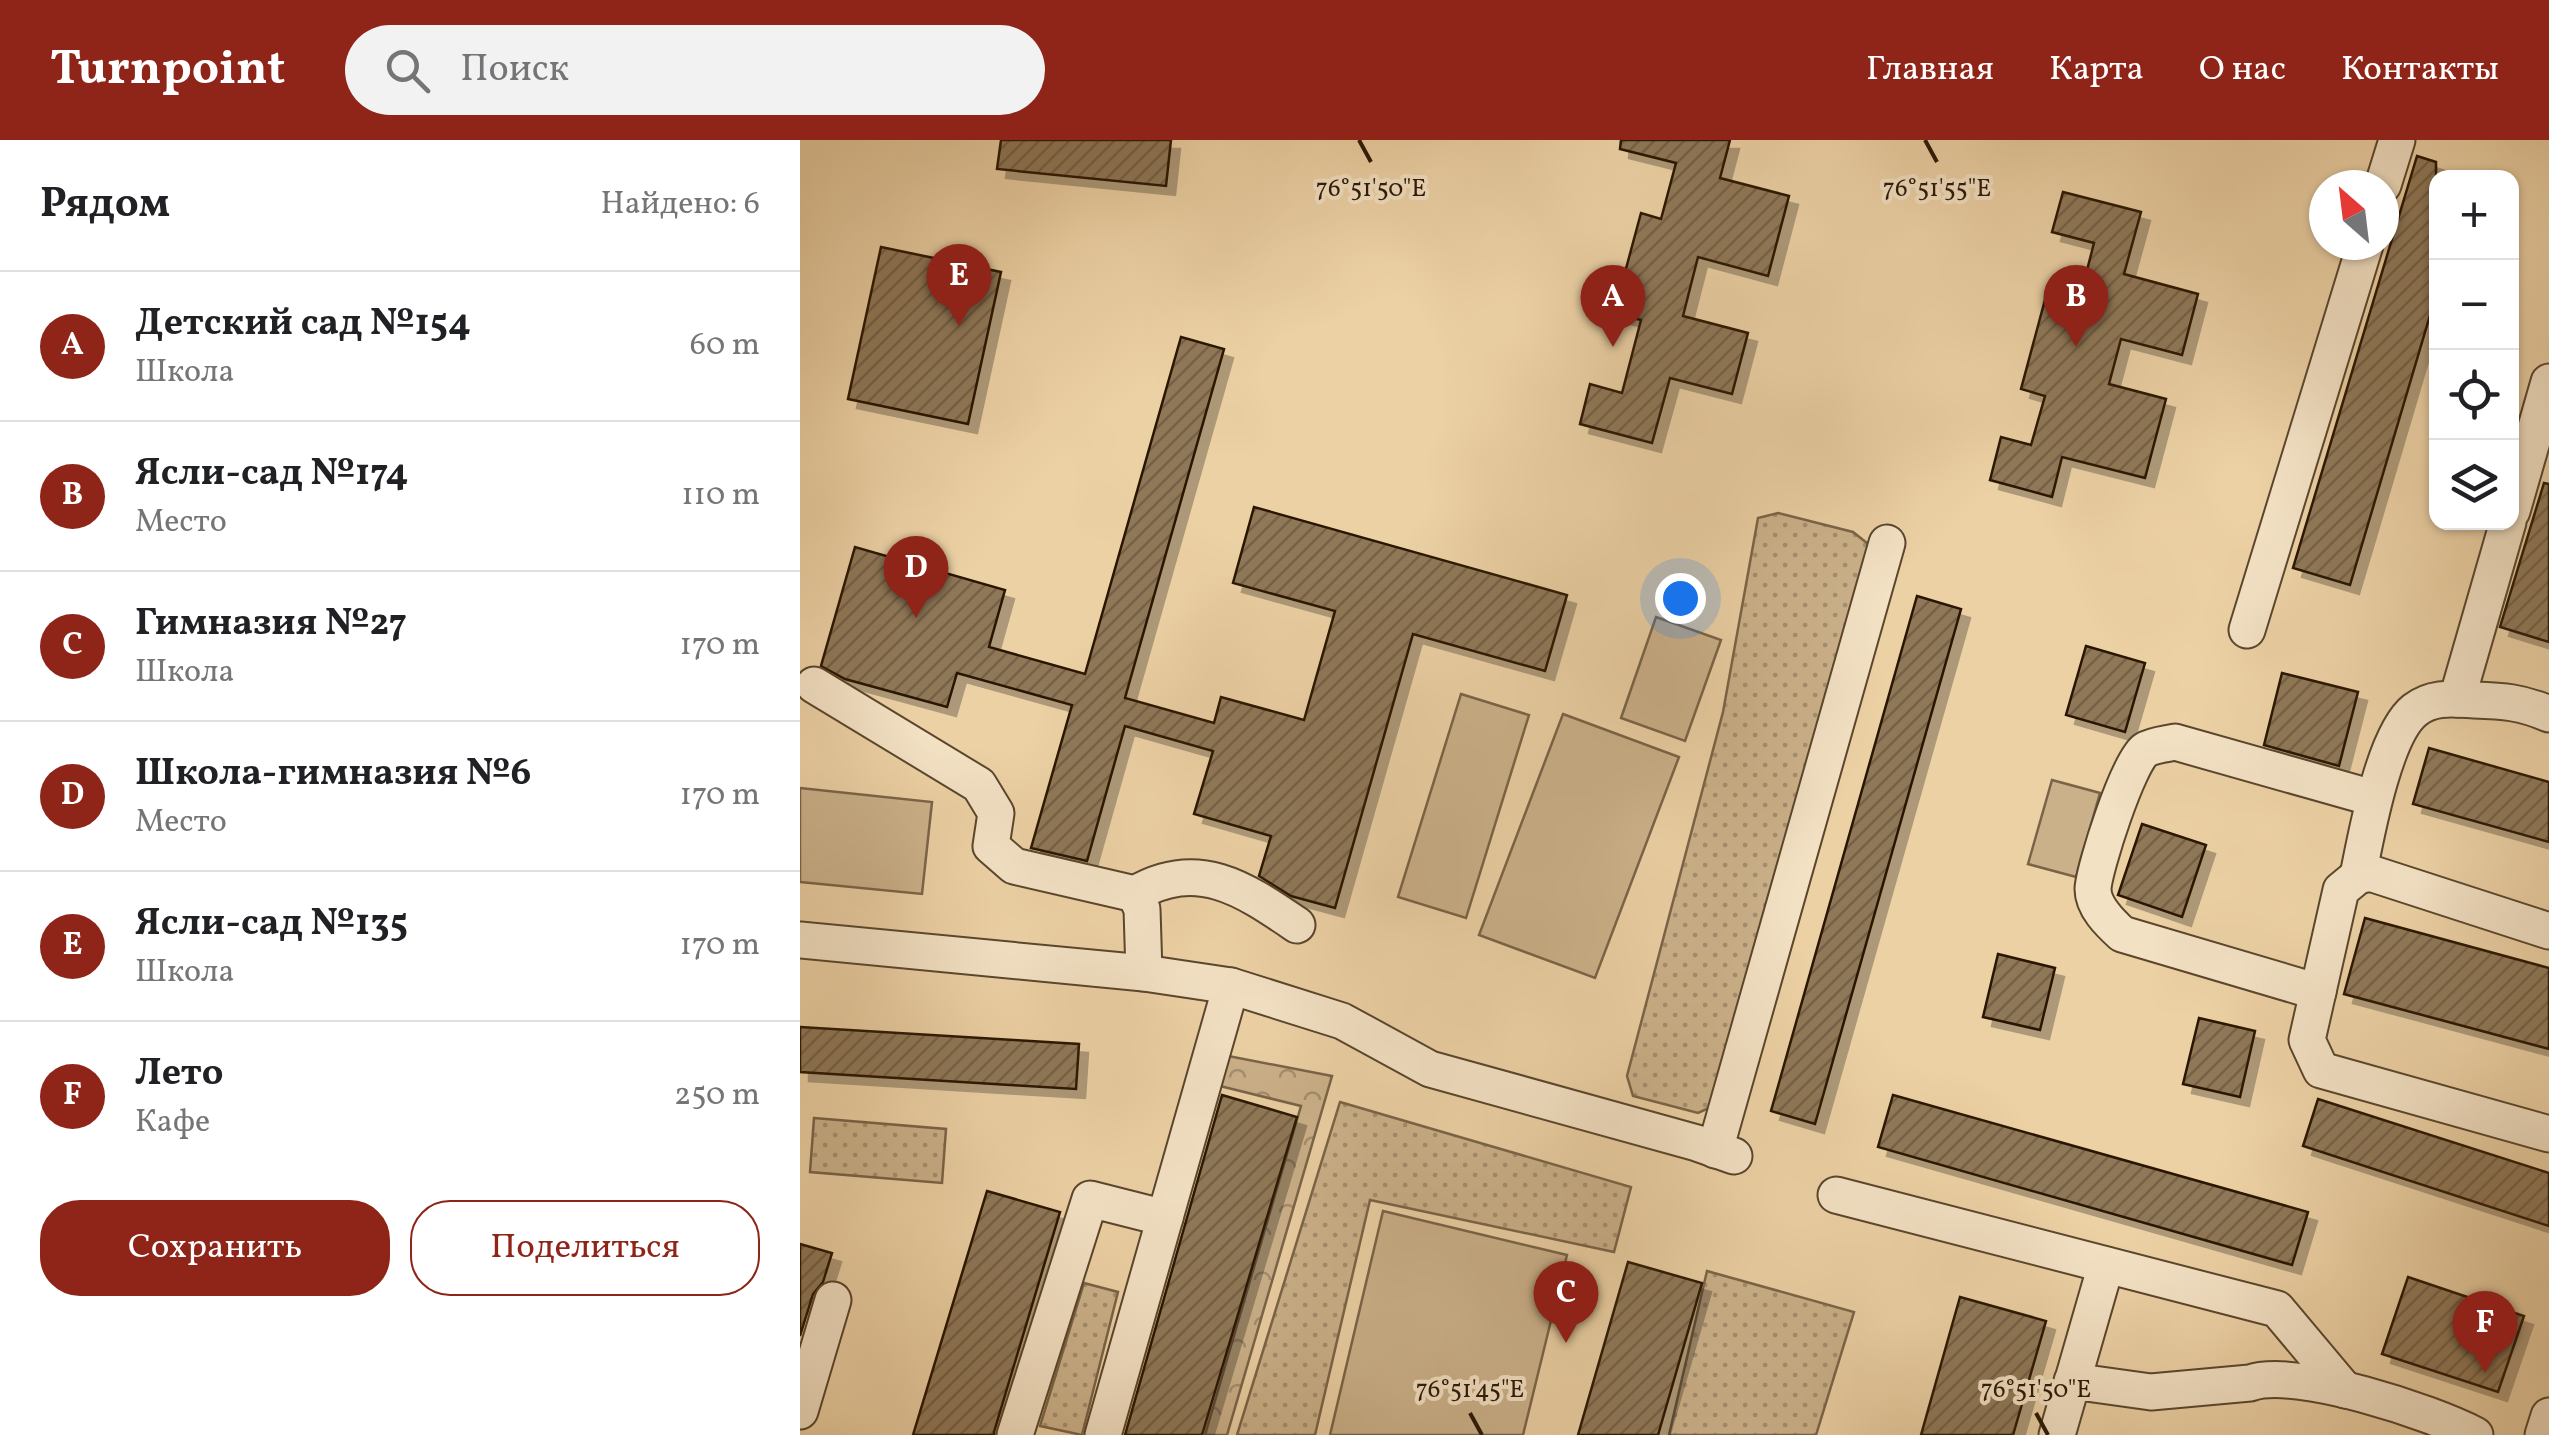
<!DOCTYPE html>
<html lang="ru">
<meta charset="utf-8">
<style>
body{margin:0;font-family:Vollkorn,serif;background:#f2f2f2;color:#202124}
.controls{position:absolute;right:30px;top:30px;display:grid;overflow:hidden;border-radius:20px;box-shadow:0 2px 8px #0004}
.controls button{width:90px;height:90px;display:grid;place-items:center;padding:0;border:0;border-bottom:2px solid #e0e0e0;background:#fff;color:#202124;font:50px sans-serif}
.compass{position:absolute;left:1509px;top:30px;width:90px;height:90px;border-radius:50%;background:#fff;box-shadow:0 2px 8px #0004;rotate:332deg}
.you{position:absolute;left:880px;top:458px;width:35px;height:35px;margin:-25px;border:8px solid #fff;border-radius:50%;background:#1a73e8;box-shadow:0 0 0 15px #1a73e833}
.badge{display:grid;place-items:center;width:65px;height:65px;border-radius:50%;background:#8f2418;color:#fff;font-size:32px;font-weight:700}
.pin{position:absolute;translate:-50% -82px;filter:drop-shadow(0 2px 5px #0008)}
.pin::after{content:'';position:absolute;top:52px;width:35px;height:30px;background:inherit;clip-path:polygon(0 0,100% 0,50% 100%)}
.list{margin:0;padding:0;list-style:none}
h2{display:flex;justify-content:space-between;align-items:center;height:130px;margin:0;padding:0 40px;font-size:42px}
h2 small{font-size:32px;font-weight:400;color:#757577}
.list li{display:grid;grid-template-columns:65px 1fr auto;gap:30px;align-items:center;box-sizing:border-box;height:150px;padding:0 40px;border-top:2px solid #e0e0e0}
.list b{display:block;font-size:38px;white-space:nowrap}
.list p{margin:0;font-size:32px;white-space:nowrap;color:#757577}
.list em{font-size:32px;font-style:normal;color:#757577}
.actions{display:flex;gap:20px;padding:30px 40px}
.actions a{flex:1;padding:22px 0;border:2px solid #8f2418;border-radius:40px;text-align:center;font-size:35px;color:#8f2418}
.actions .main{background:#8f2418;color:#fff}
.icon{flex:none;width:55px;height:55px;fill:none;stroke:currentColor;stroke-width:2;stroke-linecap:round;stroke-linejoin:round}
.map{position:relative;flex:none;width:1749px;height:1295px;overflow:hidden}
header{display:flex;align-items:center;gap:60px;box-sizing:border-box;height:140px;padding:0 50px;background:#8f2418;color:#fff}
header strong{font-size:48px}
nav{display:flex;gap:55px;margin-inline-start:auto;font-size:35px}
.search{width:700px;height:90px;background:#f2f2f2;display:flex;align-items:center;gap:25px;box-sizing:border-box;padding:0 35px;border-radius:55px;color:#757577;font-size:38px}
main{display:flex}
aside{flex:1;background:#fff}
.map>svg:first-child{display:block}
.green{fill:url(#green-dots);stroke:#7a6448;stroke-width:2.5}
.forest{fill:url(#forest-crowns);stroke:#7a6448;stroke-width:2.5}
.pitch{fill:#cbb18a;stroke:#7a6448;stroke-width:2.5}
.building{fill:url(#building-hatch);stroke:#2a1705;stroke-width:2.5;filter:url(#shadow)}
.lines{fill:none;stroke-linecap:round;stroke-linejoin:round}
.minor-casing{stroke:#5a462d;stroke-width:39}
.minor{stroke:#f3e1c4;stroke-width:35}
.ticks{fill:none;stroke:#2a1705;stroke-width:4}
.ticks-label{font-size:25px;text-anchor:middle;fill:#2a1705;stroke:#f3e1c4;stroke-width:8;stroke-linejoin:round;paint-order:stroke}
</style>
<header>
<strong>Turnpoint</strong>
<div class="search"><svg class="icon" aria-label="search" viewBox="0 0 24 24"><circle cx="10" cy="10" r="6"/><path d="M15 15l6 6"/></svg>Поиск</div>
<nav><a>Главная</a><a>Карта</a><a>О нас</a><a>Контакты</a></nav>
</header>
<main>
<aside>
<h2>Рядом<small>Найдено: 6</small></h2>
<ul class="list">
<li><span class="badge">A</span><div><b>Детский сад №154</b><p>Школа</p></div><em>60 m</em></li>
<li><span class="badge">B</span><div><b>Ясли-сад №174</b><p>Место</p></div><em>110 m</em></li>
<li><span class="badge">C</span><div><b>Гимназия №27</b><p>Школа</p></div><em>170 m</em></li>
<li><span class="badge">D</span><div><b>Школа-гимназия №6</b><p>Место</p></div><em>170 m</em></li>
<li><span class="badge">E</span><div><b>Ясли-сад №135</b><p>Школа</p></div><em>170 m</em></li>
<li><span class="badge">F</span><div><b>Лето</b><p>Кафе</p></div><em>250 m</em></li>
</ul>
<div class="actions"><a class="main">Сохранить</a><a>Поделиться</a></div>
</aside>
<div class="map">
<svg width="1749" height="1295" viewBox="0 0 1749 1295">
<defs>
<pattern id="green-dots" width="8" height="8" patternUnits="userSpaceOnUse" patternTransform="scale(2.5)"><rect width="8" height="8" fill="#cbb18a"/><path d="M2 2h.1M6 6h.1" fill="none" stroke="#a58f6f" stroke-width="1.8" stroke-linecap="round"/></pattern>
<pattern id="forest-crowns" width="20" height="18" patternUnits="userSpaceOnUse" patternTransform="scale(2.5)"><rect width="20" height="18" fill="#cbb18a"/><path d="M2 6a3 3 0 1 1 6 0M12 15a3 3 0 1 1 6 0" fill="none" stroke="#a58f6f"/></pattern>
<pattern id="building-hatch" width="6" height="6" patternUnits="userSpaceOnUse" patternTransform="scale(2.5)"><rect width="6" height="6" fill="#8f7858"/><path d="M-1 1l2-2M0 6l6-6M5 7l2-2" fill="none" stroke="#756147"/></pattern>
<filter id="shadow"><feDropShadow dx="9" dy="9" stdDeviation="0" flood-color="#0004"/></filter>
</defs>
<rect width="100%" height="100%" fill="#ecd1a5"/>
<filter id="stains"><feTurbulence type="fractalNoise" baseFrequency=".002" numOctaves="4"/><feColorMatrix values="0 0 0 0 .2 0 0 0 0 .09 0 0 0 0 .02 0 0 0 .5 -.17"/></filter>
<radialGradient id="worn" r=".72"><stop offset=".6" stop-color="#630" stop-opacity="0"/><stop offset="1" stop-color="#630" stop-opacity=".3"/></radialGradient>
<g class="green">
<polygon points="978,373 1053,392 1072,407 1031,564 909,968 898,973 833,956 827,936 923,572 958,378"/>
<polygon points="540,962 831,1047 814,1112 570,1060 515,1295 437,1295"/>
<polygon points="14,978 146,989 142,1043 10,1032"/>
<polygon points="907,1131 1054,1172 1016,1295 869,1295"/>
<polygon points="284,1143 318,1152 282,1295 240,1286"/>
</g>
<polygon class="forest" points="423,915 532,936 427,1295 405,1295 501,966 420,946"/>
<g class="pitch">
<polygon points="856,477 921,500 885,601 821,578"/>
<polygon points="661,554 729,575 666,778 598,757"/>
<polygon points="763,574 879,617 795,838 679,795"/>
<polygon points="1252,640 1300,653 1276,737 1228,724"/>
<polygon points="0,648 132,662 122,754 0,742"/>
<polygon points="583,1071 767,1115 723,1295 530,1295"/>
</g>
<g class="building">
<polygon points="201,0 371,0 366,46 197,29"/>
<polygon points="821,0 930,0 920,38 989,56 968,136 898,117 883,176 948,193 932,254 870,238 852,303 780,284 790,244 822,253 841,180 814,173 841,73 861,79 876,23 820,9"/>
<polygon points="1617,16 1636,22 1636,155 1550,445 1493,428"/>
<polygon points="1263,52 1341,72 1324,134 1398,154 1382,215 1321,199 1309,244 1366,259 1345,338 1262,317 1252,357 1190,340 1201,297 1231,305 1245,256 1221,249 1246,156 1278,165 1294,103 1252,92"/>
<polygon points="81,107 201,132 168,284 48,259"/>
<polygon points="381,197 424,209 325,558 414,583 421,557 504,580 535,471 433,443 454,367 767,455 745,531 613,494 535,768 491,756 459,736 471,696 394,674 413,611 325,586 287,721 231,708 272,565 157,533 147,567 45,539 21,526 55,407 205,450 189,507 285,534"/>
<polygon points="1744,343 1749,344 1749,502 1700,487"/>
<polygon points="1117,456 1161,469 1015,984 971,971"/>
<polygon points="1286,506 1345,523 1325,592 1266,575"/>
<polygon points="1482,533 1558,552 1539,626 1464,605"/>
<polygon points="1629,608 1749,642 1749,702 1613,664"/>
<polygon points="1342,684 1406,705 1382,777 1318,755"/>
<polygon points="1565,778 1749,828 1749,909 1544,854"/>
<polygon points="1198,814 1255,828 1240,890 1183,877"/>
<polygon points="1399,878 1455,891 1440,957 1383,944"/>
<polygon points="0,887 279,904 276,949 0,932"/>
<polygon points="422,955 497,977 402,1295 325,1295"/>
<polygon points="1093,955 1508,1072 1492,1125 1078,1007"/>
<polygon points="1518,959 1749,1033 1749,1086 1503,1006"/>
<polygon points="187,1051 260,1072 194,1292 194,1295 113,1295"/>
<polygon points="0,1104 32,1113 23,1142 13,1154 0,1196"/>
<polygon points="828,1122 902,1143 858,1295 778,1295"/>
<polygon points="1608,1137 1724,1176 1698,1252 1582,1214"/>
<polygon points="1160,1157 1246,1181 1213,1295 1121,1295"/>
</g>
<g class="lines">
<defs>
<g id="minor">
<polyline points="1583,45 1597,0"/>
<polyline points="1712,371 1749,242"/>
<polyline points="1447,490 1565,105"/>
<polyline points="14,545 179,645 196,673 191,706 214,726 335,754 342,769 344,833"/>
<polyline points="1657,559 1708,382"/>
<path d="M1558,736c8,-40 26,-142 57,-166 18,-14 38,-11 59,-10 30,1 47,2 75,14"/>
<path d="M335,754c63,-37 109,-5 162,31"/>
<polyline points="1749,791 1570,733 1558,736 1541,750 1507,900 1521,930 1749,994"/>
<polyline points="0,800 344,833 431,846 542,881 630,929 897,1003 934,1016"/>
<path d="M1518,852l-196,-58c-12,-11 -29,-27 -29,-45 1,-21 36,-129 52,-139 8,-5 21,-6 30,-8l198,56"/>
<polyline points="915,1010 1087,403"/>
<polyline points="1036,1055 1477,1169 1545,1250"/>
<path d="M1272,1241l79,11 99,-9c46,-16 181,29 225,52"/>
<polyline points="0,1271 33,1160"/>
<polyline points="215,1295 290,1059 365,1078"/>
<polyline points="303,1295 431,846"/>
<polyline points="1257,1295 1306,1125"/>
<polyline points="1743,1295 1749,1276"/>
</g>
</defs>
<use href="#minor" class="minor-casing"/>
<use href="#minor" class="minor"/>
</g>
<path class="ticks" d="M559,0l12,22M1125,0l12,22M670,1273l12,22M1236,1273l12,22"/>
<g class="ticks-label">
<text x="571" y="56">76°51'50"E</text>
<text x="1137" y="56">76°51'55"E</text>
<text x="670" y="1257">76°51'45"E</text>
<text x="1236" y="1257">76°51'50"E</text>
</g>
<rect width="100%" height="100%" filter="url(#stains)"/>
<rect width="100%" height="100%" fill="url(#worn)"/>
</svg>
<div class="controls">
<button>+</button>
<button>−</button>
<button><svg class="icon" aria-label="locate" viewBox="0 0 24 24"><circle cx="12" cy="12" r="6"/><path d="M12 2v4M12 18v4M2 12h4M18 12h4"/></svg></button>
<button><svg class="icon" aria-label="layers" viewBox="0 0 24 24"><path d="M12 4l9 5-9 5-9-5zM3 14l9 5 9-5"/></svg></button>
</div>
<svg class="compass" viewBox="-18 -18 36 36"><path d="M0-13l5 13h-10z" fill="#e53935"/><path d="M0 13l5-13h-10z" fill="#757577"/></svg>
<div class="you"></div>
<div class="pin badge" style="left:813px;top:207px">A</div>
<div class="pin badge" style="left:1276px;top:207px">B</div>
<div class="pin badge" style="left:766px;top:1203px">C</div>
<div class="pin badge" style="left:116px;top:478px">D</div>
<div class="pin badge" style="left:159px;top:186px">E</div>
<div class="pin badge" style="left:1685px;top:1233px">F</div>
</div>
</main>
